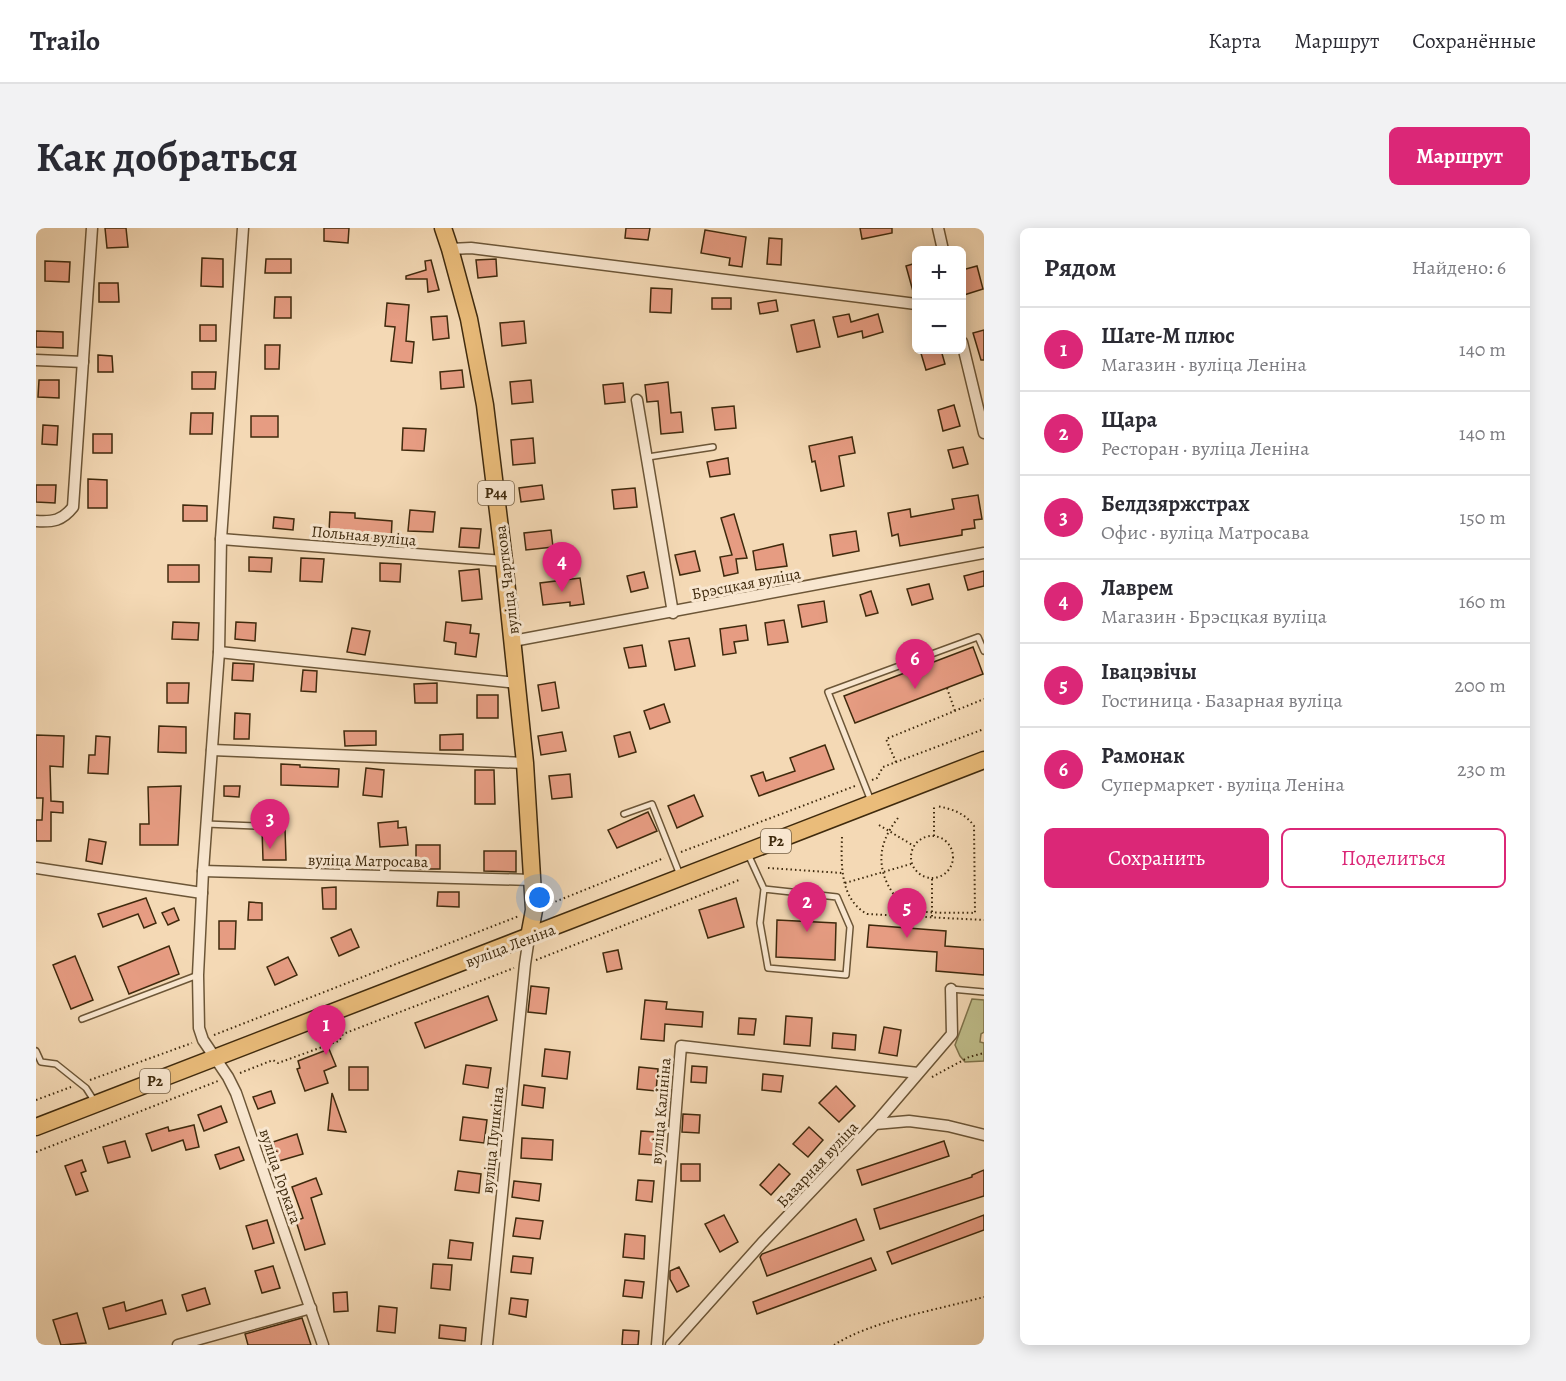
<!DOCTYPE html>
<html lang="ru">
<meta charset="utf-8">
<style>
body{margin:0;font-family:Alegreya,serif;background:#f2f2f3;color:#2b2b33}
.controls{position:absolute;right:18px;top:18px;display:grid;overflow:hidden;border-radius:9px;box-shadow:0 3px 15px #0003}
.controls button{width:54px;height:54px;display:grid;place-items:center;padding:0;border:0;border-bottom:2px solid #e1e1e2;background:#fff;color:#2b2b33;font:30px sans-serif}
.you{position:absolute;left:504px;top:670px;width:21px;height:21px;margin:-15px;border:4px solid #fff;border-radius:50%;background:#1a73e8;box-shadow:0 0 0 9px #1a73e833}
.badge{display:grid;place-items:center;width:39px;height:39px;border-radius:50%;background:#db2777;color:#fff;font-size:20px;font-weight:700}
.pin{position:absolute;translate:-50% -50px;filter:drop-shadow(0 2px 3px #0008)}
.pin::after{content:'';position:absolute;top:32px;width:21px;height:18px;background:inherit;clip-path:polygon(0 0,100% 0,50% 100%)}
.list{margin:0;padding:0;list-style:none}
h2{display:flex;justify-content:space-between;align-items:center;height:78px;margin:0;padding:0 24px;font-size:26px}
h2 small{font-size:20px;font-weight:400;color:#7c7c81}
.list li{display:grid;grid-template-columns:39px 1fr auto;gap:18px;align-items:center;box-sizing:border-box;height:84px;padding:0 24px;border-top:2px solid #e1e1e2}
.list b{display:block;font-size:22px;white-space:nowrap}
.list p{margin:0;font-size:20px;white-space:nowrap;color:#7c7c81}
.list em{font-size:20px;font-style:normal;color:#7c7c81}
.actions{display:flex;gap:12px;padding:18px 24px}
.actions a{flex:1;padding:14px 0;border:2px solid #db2777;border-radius:9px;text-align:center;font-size:21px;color:#db2777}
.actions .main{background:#db2777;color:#fff}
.map{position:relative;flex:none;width:948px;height:1117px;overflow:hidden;border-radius:9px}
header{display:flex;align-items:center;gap:36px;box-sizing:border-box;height:84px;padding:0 30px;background:#fff;border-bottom:2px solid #e1e1e2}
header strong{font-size:28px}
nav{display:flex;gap:33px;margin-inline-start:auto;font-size:21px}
.intro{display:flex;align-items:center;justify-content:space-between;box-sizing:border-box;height:144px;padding:0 36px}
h1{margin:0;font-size:42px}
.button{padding:15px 27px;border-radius:9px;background:#db2777;color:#fff;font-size:21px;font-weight:700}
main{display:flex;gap:36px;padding:0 36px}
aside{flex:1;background:#fff;border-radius:9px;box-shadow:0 3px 15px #0003}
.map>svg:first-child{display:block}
.green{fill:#bfbe8b;stroke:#7f744c;stroke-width:1.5}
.building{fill:#e69c82;stroke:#3f2a0d;stroke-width:1.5}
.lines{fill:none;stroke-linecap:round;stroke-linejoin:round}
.lane-casing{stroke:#6c5637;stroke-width:8}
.street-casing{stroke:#6c5637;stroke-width:13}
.primary-casing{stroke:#3f2a0d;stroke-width:19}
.path{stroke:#3f2a0d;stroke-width:2;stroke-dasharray:1.5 3;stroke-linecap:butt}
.lane{stroke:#f8e6cf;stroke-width:5}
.street{stroke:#f8e6cf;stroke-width:10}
.primary{stroke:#eabc7a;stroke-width:16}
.labels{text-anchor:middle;stroke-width:6;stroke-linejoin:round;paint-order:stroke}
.shield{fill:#f8e6cf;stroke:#766247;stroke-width:1.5}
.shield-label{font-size:15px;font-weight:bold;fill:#3f2a0d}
.street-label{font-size:16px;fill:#3f2a0d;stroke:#f8e6cf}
</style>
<header>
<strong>Trailo</strong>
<nav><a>Карта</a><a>Маршрут</a><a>Сохранённые</a></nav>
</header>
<div class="intro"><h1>Как добраться</h1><a class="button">Маршрут</a></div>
<main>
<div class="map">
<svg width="948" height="1117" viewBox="0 0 948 1117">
<rect width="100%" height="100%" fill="#f4d9b5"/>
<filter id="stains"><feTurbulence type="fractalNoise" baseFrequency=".00333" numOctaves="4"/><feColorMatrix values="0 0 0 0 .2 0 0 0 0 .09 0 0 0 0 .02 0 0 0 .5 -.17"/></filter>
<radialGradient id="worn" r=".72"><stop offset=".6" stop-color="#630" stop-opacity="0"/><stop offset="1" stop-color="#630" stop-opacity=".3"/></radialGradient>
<polygon class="green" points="936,771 948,772 948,804 945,806 944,814 948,815 948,833 929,834 924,828 919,817"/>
<g class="building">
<polygon points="69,0 90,0 92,19 71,20"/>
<polygon points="288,0 313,0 312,15 288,13"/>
<polygon points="590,0 614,0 612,12 589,10"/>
<polygon points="824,0 856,0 856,5 826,11"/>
<polygon points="669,2 710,9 706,39 693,37 694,30 665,25"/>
<polygon points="733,10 746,11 745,37 731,36"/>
<polygon points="166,30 187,31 187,59 165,58"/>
<polygon points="230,31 255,31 255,45 229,45"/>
<polygon points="460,31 461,48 442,50 440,32"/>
<polygon points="395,32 403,62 392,64 391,51 370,51 370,48 390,42 389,33"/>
<polygon points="9,33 34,34 33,54 9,53"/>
<polygon points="880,35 880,66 878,67 870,38"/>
<polygon points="941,38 947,61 928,67 926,59 926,42"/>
<polygon points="63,55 82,55 83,74 63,74"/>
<polygon points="615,60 636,61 635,85 614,84"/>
<polygon points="239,69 255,69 255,90 238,90"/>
<rect x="676" y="70" width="19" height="11"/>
<polygon points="740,72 742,83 724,86 722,75"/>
<polygon points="351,75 373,77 370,113 378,114 376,135 355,133 359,99 349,98"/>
<polygon points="813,86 815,94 842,86 847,104 827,110 826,103 802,109 797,89"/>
<polygon points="411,88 413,110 397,112 395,89"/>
<polygon points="778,92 784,119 761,124 755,97"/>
<polygon points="488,93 490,115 466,118 464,95"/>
<rect x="164" y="97" width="16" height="16"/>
<polygon points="948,102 948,132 945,132 937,105"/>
<polygon points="0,103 27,104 27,120 0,119"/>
<polygon points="229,117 244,117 243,141 229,141"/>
<polygon points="884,122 905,122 909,136 890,142"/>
<polygon points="62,127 76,128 77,144 62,144"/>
<polygon points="426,142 428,159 405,161 404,144"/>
<polygon points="156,144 180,144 179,161 156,161"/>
<polygon points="3,152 23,152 23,170 2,169"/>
<polygon points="495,152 497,174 476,176 474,154"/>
<polygon points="632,154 635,185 645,184 647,204 625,206 622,173 611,174 609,157"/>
<polygon points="587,155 589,174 569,176 567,157"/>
<polygon points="918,177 924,198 907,203 902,182"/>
<polygon points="698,178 700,200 679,202 676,180"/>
<polygon points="155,185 177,185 176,206 154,206"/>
<rect x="215" y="188" width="27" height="21"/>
<polygon points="7,197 22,198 21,217 6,216"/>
<polygon points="367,200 390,201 388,223 366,222"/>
<rect x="57" y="206" width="19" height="19"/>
<polygon points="816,209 819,225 803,228 808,258 785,263 779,233 776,234 773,218"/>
<polygon points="497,210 499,235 477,237 475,212"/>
<polygon points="927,219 932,236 917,240 912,222"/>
<polygon points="692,230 694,246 674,249 671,234"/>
<polygon points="52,251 71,252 71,280 52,280"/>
<polygon points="0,257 20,257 19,275 0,274"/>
<polygon points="506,257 508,271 485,274 483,260"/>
<polygon points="599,260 601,279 578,281 576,262"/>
<polygon points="942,267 946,291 938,292 939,300 926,302 926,307 864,318 862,306 856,308 852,285 874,281 875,289 918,281 916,271"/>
<polygon points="147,277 171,278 171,293 147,293"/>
<polygon points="374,282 399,284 397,304 372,303"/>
<polygon points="294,284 319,285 319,290 356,293 355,313 332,311 332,307 293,304"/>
<polygon points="698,286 711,330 700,331 702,345 688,348 684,329 696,327 685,290"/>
<polygon points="238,289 258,291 257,302 237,300"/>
<polygon points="425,300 445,301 443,320 423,319"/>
<polygon points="515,302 517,319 490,322 488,305"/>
<polygon points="820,303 823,323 797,328 794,307"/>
<polygon points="747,316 751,338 720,342 717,323"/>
<polygon points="659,323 664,343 644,347 639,327"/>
<polygon points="213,329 236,330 235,344 213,343"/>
<polygon points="265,330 288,331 286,354 264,353"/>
<polygon points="344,335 365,336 364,354 344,353"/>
<rect x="132" y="337" width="31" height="17"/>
<polygon points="443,341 446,371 426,373 423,343"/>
<polygon points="948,343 948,358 932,362 928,348"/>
<polygon points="608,344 612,360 595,364 591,348"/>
<polygon points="544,350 548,376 534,378 534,374 507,377 504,355"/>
<polygon points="893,356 897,371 876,377 871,361"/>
<polygon points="835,363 842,385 830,388 824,367"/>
<polygon points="788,373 791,394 766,399 762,377"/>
<polygon points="748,392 752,414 732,417 729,395"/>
<polygon points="137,394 163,395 162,412 136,411"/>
<polygon points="200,394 220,395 219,413 199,411"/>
<polygon points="410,394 435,397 434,405 443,406 440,429 419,426 420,415 408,413"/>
<polygon points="710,397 712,412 698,414 700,425 687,427 684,401"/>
<polygon points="316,400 334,403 329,427 311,424"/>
<polygon points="653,410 659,438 639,442 633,413"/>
<polygon points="606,417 610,438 593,440 588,420"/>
<polygon points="937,419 947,446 819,495 808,468"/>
<polygon points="197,435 218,436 217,453 196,452"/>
<polygon points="267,442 281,443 280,464 265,463"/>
<polygon points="519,454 523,480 506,483 502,457"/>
<polygon points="131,455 153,455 152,475 131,475"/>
<polygon points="401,455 401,475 379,475 378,456"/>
<rect x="441" y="467" width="21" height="23"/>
<polygon points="628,476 634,494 614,501 608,483"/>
<polygon points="199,485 214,486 213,511 198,511"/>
<polygon points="123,498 150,499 150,525 122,524"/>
<polygon points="308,503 340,503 340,517 309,518"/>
<polygon points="526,504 530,523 505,527 502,508"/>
<polygon points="594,504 600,524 583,529 578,508"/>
<polygon points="427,506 427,522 404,522 404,507"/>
<polygon points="0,507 28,508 27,539 14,538 15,573 27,574 27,585 15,584 15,613 0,613 0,592 6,592 7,570 0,570"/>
<polygon points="60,508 74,509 72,546 52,545 53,527 59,527"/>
<polygon points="789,517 798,541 723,568 715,548 727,544 730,553 759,543 754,530"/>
<polygon points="245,536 264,537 264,539 303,541 302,559 245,557"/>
<polygon points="330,540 348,542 346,569 327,567"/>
<polygon points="439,542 458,542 459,576 439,576"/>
<polygon points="534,546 536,569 516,571 513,548"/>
<polygon points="145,558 142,617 104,617 104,596 113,596 112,559"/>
<polygon points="188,558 204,558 203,569 188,568"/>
<polygon points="658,567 667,588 641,600 632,578"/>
<polygon points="612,584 621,603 581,620 572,602"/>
<polygon points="362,593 362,600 370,599 372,617 344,619 342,595"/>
<polygon points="226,600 249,600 250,632 227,632"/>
<polygon points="53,611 70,614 66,636 50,633"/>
<rect x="380" y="617" width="24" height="24"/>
<polygon points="448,623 480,623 480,644 448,643"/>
<polygon points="300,659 300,681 287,681 286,660"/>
<polygon points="402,664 423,664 423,679 401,678"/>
<polygon points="110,670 120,695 108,700 102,686 67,699 62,686"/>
<polygon points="700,670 708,699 672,710 663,682"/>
<polygon points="213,674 226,675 226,692 212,692"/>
<polygon points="138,680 143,692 132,697 126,685"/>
<polygon points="741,692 800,695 799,732 740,729"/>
<polygon points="183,693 200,693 199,721 183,721"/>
<polygon points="833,697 910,703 909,718 948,721 948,747 900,743 901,724 831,719"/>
<polygon points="315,701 323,719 303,728 295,710"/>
<polygon points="133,718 143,746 93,766 82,739"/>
<polygon points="582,722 586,741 571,744 567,725"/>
<polygon points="39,728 57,772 35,781 17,737"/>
<polygon points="252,729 261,747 239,757 231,739"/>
<polygon points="495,758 513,760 510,786 492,784"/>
<polygon points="452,768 461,792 389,820 379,795"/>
<polygon points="609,772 631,774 630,781 667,784 666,799 629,796 628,813 605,811"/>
<polygon points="750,788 776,790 774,818 748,816"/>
<polygon points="703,790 720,791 718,807 702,806"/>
<polygon points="848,799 865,802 861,828 843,825"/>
<polygon points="797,805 820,807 819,822 796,820"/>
<polygon points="293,821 300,838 288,843 292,855 269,863 261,841 264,840 262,833"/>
<polygon points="509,821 534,824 531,851 506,848"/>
<polygon points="430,837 455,840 452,860 427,856"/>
<polygon points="656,838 671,839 670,855 655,854"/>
<rect x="313" y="839" width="19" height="23"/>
<polygon points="603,839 622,841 620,863 601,861"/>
<polygon points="727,846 747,848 745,864 726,862"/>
<polygon points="488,857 509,860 507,880 486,877"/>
<polygon points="800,858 819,878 803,894 783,875"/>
<polygon points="235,863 239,875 222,881 217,869"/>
<polygon points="296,865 310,904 292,902"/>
<polygon points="185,878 191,894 168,903 162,887"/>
<polygon points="647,886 664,887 663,905 646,904"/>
<polygon points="427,889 451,892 448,915 424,912"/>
<polygon points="158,897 163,919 150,922 147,912 116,923 110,906 132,899 133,903"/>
<polygon points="773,899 787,912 772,929 757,916"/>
<polygon points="605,903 619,904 617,927 603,926"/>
<polygon points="261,906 267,926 243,933 237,914"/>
<polygon points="486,910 517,912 516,932 485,930"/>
<polygon points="89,913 94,929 72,935 67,919"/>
<polygon points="908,913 913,928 826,957 821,942"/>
<polygon points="203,919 208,932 184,941 179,927"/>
<polygon points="46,932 50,943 45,945 52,963 40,967 29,938"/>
<rect x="645" y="936" width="19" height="17"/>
<polygon points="743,936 754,946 735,967 724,957"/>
<polygon points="948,942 948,968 844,1001 838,981 936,949 936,947"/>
<polygon points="422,943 445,946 443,965 419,962"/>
<polygon points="280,950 286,966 275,970 289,1016 269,1022 260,993 267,990 256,959"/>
<polygon points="602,952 618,953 616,974 600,972"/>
<polygon points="478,953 505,956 503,973 476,969"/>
<polygon points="688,987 702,1014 684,1024 669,996"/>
<polygon points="948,987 948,1002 856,1036 851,1024"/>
<polygon points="480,990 507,993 504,1011 477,1008"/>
<polygon points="820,991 828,1012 731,1048 724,1029 726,1026"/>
<polygon points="231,992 238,1015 217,1021 210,998"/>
<polygon points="589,1006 609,1008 608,1031 587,1029"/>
<polygon points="414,1012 437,1015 435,1032 412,1030"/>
<polygon points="477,1028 497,1030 495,1046 475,1044"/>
<polygon points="835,1030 840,1042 721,1086 717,1074"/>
<polygon points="397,1036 416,1037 414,1062 395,1060"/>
<polygon points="237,1038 244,1060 226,1065 219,1043"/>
<polygon points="643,1039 653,1058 641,1064 634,1051 634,1043"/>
<polygon points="589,1052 608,1054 606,1070 587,1068"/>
<polygon points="169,1060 174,1076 151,1083 146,1067"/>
<polygon points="311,1064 312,1083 298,1084 297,1065"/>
<polygon points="475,1070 492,1072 490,1089 473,1086"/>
<polygon points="126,1072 130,1086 73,1101 67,1080 88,1074 90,1083"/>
<polygon points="343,1078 361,1080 359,1105 341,1103"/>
<polygon points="41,1085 50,1115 25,1117 17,1092"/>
<polygon points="266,1090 275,1117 212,1117 209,1106"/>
<polygon points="404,1097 430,1100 429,1113 403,1110"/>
<polygon points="587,1102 603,1103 602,1117 586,1117"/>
</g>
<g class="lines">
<defs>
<g id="lane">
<polyline points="612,229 677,219"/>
<polyline points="835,573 792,464 942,409 948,423"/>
<polyline points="588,586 616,576 644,647"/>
<polyline points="170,596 220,598"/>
<polyline points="712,626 728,661 801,669 814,699 810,747 732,740 724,695 728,661"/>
<polyline points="915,761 948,764"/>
<polyline points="46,791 162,747"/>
<polyline points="0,823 5,834 20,836 50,860 59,874"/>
</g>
<g id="street">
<polyline points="207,0 185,311 183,424 167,643 162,747 163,800 167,812 192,849 200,865 287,1117"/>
<polyline points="902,0 907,22"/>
<polyline points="414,21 435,20 880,76"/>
<polyline points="926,114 948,205"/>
<polyline points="0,132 47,134"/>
<polyline points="601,172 637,385"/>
<path d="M0,293c17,1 26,0 37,-14l19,-279"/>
<polyline points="185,311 468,333"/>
<polyline points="477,413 948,325"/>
<polyline points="183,424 481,455"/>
<polyline points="176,522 489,535"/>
<polyline points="0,640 166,665"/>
<polyline points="167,643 496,652"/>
<polyline points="839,896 873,893 912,898 948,907"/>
<polyline points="142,1117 275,1080"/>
<polyline points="451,1117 489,736 493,709"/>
<polyline points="621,1117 645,818 882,845"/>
<polyline points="635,1117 726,1015 839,896 916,806 915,761"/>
</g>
<g id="primary">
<polyline points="407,0 414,21 433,91 449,177 468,333 489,535 498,682 493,709"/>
<polyline points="0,899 948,532"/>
</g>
</defs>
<use href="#lane" class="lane-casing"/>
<use href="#street" class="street-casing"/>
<use href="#primary" class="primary-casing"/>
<g class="path">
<polyline points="911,460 919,483"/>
<polyline points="860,534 850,511 948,471"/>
<polyline points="836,552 841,550 847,539 948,501"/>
<path d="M862,590c-16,20 -22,41 -11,65 5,10 12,20 22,25 16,7 48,4 66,5l-1,-87c-9,-13 -22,-17 -37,-20"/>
<polyline points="843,597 878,618"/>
<circle cx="896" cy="629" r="21"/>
<polyline points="898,608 898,578"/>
<path d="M806,609c-1,28 -2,62 25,77l117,6"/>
<polyline points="645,624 819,558"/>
<polyline points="732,640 806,645"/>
<polyline points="896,651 896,690"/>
<polyline points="809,655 875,636"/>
<polyline points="511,677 628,630"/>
<polyline points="500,732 703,652"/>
<polyline points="178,807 483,688"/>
<polyline points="204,845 237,832 242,835 303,813 307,806 478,740"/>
<polyline points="896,849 933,829 948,825"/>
<polyline points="54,852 156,815"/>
<polyline points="0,872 35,859"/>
<polyline points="0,924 182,853"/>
<path d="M798,1117c37,-24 106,-36 150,-48"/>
</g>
<use href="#lane" class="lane"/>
<use href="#street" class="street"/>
<use href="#primary" class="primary"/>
</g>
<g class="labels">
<g class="shield">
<rect x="442" y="253" width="36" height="24" rx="4.5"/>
<rect x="725" y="601" width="30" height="24" rx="4.5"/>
<rect x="104" y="841" width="30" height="24" rx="4.5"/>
</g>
<g class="shield-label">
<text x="460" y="270">Р44</text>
<text x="740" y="618">Р2</text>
<text x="119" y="858">Р2</text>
</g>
<g class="street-label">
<text transform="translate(328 307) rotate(5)" y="6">Польная вуліца</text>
<text transform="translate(470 352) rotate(-97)" y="6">вуліца Чарткова</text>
<text transform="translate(710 355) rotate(-11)" y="6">Брэсцкая вуліца</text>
<text transform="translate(332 632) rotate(1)" y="6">вуліца Матросава</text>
<text transform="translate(474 717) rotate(-21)" y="6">вуліца Леніна</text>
<text transform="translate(624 883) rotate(-85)" y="6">вуліца Калініна</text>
<text transform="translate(456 912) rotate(-84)" y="6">вуліца Пушкіна</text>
<text transform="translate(781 936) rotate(-47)" y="6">Базарная вуліца</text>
<text transform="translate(245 948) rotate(71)" y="6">вуліца Горкага</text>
</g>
</g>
<rect width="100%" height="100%" filter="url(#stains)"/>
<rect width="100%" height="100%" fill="url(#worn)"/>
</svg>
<div class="controls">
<button>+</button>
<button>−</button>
</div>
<div class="you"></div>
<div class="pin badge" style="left:290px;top:827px">1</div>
<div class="pin badge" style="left:771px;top:704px">2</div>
<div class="pin badge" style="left:234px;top:621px">3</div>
<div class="pin badge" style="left:526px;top:364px">4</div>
<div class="pin badge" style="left:871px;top:710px">5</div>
<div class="pin badge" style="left:879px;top:461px">6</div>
</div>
<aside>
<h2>Рядом<small>Найдено: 6</small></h2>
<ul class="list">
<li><span class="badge">1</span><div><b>Шате-М плюс</b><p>Магазин · вуліца Леніна</p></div><em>140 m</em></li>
<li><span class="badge">2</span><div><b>Щара</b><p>Ресторан · вуліца Леніна</p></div><em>140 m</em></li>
<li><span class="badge">3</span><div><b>Белдзяржстрах</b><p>Офис · вуліца Матросава</p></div><em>150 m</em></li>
<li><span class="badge">4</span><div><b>Лаврем</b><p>Магазин · Брэсцкая вуліца</p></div><em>160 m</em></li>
<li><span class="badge">5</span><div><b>Івацэвічы</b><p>Гостиница · Базарная вуліца</p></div><em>200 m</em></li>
<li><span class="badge">6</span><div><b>Рамонак</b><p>Супермаркет · вуліца Леніна</p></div><em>230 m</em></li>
</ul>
<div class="actions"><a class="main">Сохранить</a><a>Поделиться</a></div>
</aside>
</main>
